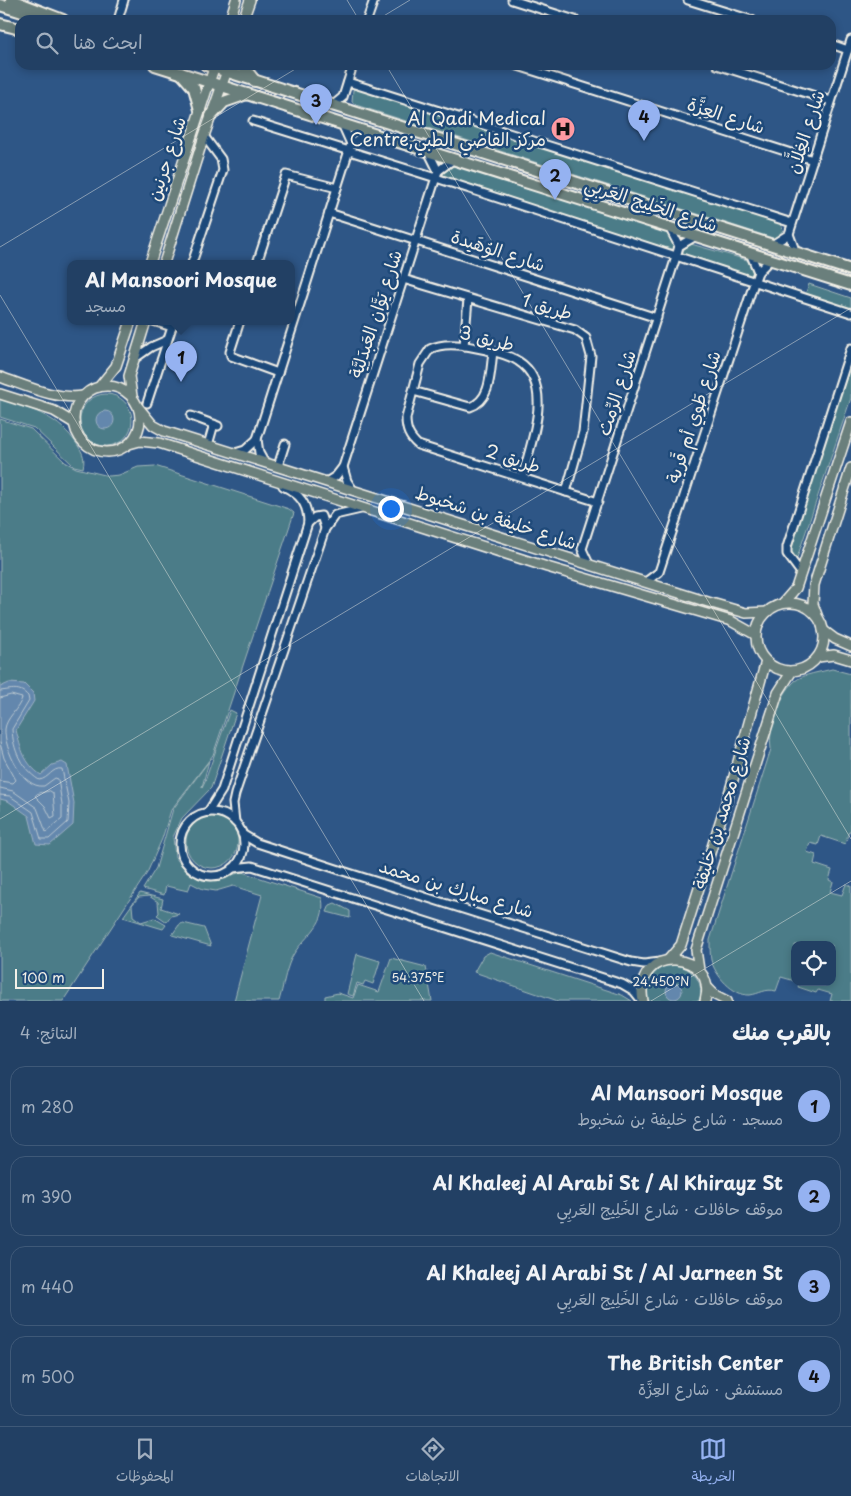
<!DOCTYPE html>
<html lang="ar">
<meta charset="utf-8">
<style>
body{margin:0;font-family:"Playpen Sans","Playpen Sans Arabic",sans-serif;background:#2a476a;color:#f1f3f6;direction:rtl}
.controls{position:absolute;right:15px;bottom:15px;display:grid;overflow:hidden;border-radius:10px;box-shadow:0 2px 8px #0003}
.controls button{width:45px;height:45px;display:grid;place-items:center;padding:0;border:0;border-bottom:1px solid #3f5978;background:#224064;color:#f1f3f6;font:25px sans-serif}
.scale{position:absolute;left:15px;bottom:12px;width:89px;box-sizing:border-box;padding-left:5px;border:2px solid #f4f1e8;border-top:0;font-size:14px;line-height:18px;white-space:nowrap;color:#f4f1e8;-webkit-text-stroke:4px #1f4a7a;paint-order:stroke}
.you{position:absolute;left:390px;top:508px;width:18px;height:18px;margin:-12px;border:4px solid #fff;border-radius:50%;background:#1a73e8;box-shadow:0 0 0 8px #1a73e833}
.badge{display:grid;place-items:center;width:32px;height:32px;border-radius:50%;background:#95b2f1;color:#111;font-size:16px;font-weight:700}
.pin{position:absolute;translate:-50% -41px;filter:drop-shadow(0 1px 2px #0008)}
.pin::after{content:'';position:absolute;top:26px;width:18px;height:15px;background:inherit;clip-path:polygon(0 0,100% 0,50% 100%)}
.popup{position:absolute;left:67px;top:260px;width:228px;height:65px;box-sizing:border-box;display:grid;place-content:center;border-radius:10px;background:#224064;filter:drop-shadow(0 1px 4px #0005);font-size:16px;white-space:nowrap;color:#a2afbf}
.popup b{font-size:19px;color:#f1f3f6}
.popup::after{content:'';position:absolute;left:50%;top:100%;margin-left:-10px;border:10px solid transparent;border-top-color:#224064}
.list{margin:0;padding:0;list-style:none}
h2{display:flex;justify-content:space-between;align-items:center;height:65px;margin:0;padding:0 20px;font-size:21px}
h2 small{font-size:16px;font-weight:400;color:#a2afbf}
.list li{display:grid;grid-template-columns:32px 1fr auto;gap:15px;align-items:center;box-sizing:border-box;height:80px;margin:0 10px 10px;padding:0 10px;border:1px solid #3f5978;border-radius:15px}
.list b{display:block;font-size:19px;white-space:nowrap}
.list p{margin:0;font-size:16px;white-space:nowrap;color:#a2afbf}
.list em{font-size:16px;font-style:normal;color:#a2afbf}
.icon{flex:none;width:28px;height:28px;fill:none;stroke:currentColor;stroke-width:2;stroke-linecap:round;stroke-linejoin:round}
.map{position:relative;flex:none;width:851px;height:1001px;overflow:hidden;direction:ltr}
.search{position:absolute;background:#224064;box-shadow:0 2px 8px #0003;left:15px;right:15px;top:15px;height:55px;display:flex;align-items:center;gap:12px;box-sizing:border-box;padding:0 18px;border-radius:15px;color:#a2afbf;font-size:19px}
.sheet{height:425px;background:#224064}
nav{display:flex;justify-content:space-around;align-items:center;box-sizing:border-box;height:70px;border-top:1px solid #3f5978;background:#224064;font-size:14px;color:#a2afbf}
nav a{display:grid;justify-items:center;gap:2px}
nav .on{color:#95b2f1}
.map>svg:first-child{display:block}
.green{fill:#4b7c88;stroke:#a0b6b8}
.water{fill:#6387ad;stroke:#9db1c5}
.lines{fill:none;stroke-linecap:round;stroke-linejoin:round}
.shore{stroke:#bac7d0;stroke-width:1}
.minor-casing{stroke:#f4f1e8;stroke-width:11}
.major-casing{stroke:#f4f1e8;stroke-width:12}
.highway-casing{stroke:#f4f1e8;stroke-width:14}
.minor{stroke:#1f4a7a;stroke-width:7}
.major{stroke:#6b7f7c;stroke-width:9}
.highway{stroke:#6b7f7c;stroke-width:10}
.ticks{fill:none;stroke:#f4f1e8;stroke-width:1;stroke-opacity:0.45}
.labels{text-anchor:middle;stroke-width:5;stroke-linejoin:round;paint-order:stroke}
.street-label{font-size:18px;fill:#f4f1e8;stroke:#1f4a7a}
.poi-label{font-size:18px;fill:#f4f1e8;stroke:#1f4a7a;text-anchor:end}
.ticks-label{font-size:12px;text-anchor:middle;fill:#f4f1e8;stroke:#1f4a7a;stroke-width:5;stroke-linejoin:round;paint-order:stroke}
</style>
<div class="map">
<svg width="851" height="1001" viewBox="0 0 851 1001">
<rect width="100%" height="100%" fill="#2e5686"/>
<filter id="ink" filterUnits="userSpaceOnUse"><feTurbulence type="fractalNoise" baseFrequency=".02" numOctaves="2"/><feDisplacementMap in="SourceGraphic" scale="10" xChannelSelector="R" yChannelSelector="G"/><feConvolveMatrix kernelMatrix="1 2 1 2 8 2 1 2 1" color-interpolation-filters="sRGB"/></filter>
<g filter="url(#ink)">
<g class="green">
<polygon points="359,87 779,219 783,230 776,239 356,105 352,102 353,90"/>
<polygon points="455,164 669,233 676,240 674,247 666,251 443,177 445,168"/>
<polygon points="691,244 747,260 754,271 749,278 682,255 684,249"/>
<polygon points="809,284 851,298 851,310 805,295"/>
<polygon points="851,367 851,398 796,561 788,553 847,369"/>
<circle cx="106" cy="420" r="26"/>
<path d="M0,399c30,10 54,15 74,41 7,10 12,16 9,28l-9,-2 -40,-38 -34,-11z"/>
<polygon points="0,419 31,429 65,462 76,468 109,476 119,475 138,467 155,466 289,509 294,513 213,755 171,810 162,839 147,873 63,1001 0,1001"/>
<path d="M832,669l19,5v157h-2l-4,13 -24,-8 -3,9 -8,-2 -3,9 9,3 -2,9 18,6 -3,10 4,2 -3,10 12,3 4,-11 5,2v115h-21l2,-7 -14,-4 -2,3 -18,-6 2,-5h32v-37h-37v36l-14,-4 -5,14c-10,-3 -17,3 -26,4 -17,1 -35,-20 -39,-35 -1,-6 -1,-13 -1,-20l61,-191c-3,-21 8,-53 24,-68 8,-7 27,-9 37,-12z"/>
<path d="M230,710l6,3 -25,75 -29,30 -9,19 2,20 12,15 15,8 9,1 31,-9 80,26c6,29 -21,39 -31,61 -6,13 -8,29 -12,42h-45l28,-106 -29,-9 -17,5 -13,-2 -12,-6 -3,8 -22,-5 -2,9 -21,-6 13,-21 17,-59 36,-48 -7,26 3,-6z"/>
<circle cx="212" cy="842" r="26"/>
<polygon points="140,893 163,899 161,908 179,914 171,916 167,922 157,915 159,913 158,902 149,896 139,897 132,905 133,916 141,922 154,918 166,925 163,929 123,917"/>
<polygon points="335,903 350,911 350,918 327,912 330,905"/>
<polygon points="183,923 204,928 211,946 172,935 179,925"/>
<polygon points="490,952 622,995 632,1001 558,1001 474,972 483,956"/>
<polygon points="357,954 380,961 373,984 365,981 363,985 357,983 353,996 347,994"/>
<polygon points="391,958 426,967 432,1001 325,1001 325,996 338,993 353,998 358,985 379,992"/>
<path d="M669,964c21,1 37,16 30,37h-51c-4,-18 4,-31 21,-37z"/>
</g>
<g class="water">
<circle cx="105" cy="420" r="9"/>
<path d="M9,683l15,1 9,9 1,8 -18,29c5,19 8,33 25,45l11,-10 10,-3 5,3 7,38 -1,22 -23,20 -14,-1 -7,-28 -21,-15 -8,-2v-112z"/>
<circle cx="674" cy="991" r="8"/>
</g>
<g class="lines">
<g class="shore">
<path d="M0,691c12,-1 19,-5 28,5l1,5 -17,28c1,21 9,39 27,51 10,-1 13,-13 23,-11l7,34 -1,19 -19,17h-8l-8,-27 -23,-16 -10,-1"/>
<path d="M0,698l11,-3 11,3c-3,11 -16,20 -17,31 -1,19 17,60 39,57l11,-8 3,1 4,25v15l-16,13 -9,-24 -24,-17 -13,-3"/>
<polyline points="0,743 4,758 16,780 13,783 0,781"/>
<polygon points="50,791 53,793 55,816 51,818 45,806 35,796 37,794"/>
</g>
<defs>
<g id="minor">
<polyline points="512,0 575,20"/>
<polyline points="688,0 752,20"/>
<polyline points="118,20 124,0"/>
<polyline points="367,20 374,0"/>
<polyline points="831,44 848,50"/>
<polyline points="515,65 813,160"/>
<polyline points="717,65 831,101"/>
<polyline points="348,82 792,223"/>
<polyline points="332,106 343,97 353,65"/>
<polyline points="253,121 436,178 851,313"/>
<polyline points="342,124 351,144"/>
<polyline points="428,151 438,171"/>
<polyline points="329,213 657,318"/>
<polyline points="669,227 679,246"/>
<polyline points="789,234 796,253"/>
<polyline points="772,245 789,234 851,40"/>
<polyline points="750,253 758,272"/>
<polyline points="192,263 223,170 221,159 204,136"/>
<polyline points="257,263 286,175 337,188"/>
<polyline points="403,279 575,330 586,338 591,356 583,432 566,492"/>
<polyline points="153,321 172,327"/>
<polyline points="240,321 230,352 231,356 278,373"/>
<polyline points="464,346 468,299"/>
<polyline points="134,359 151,347 167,340"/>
<path d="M413,391l57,16c22,-7 20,-36 23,-55"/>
<polyline points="147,403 174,321"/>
<polyline points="191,416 218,426"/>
<polyline points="257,439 259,453 264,462"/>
<polyline points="208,445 214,424"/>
<polyline points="235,453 245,450 257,439 351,144 369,132"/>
<polyline points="278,466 285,444"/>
<polyline points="343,467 347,481 353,490"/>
<path d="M522,478c8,-34 34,-93 -4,-117 -9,-6 -22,-9 -32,-11 -18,-4 -40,-9 -56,-1l-10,15 -14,54c0,12 3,19 12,27l180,57"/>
<polyline points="328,481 336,476 343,467 438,171 454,159"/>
<polyline points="308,523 315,517 321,516 325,528"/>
<polyline points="589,564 582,549 676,257 679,246 696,236"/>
<polyline points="801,573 787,554 787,547 851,348"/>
<polyline points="647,581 659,572 754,283 758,272 770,260"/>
<path d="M208,812l14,-22 86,-267c0,-19 -8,-29 -25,-37"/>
<circle cx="212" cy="844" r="32"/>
<polyline points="235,822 233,803 235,794 325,529 335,515 361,509"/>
<polyline points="242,834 257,843 349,873 631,962 644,964 660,962"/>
<polyline points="233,868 252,866 622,984 634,991 642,1001"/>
</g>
<g id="major">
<polyline points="230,20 236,0"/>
<polyline points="243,20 250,0"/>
<polyline points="150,263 215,65"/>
<polyline points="164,263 204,136 229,65"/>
<path d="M0,377c27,9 55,23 83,19"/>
<circle cx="107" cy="419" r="33"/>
<polyline points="99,387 116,366 131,321"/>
<polyline points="0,394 54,411 74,423"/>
<polyline points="132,396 129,376 146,321"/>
<polyline points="139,408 153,425 164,431 708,602 746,613 767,612"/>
<polyline points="129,444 140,441 159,443 547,567 731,621 756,635"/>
<polyline points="783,603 796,588 851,422"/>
<circle cx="790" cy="637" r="34"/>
<polyline points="817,615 813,604 814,585 851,468"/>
<polyline points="823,630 835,639 851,646"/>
<polyline points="818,657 834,655 851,660"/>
<polyline points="669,959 681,945 731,787 766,661"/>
<polyline points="699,970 696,950 778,693 792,671"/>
<polyline points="706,986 715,995 727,1001"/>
<path d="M643,1001c-11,-59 77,-50 62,0"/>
</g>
<g id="highway">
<polyline points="11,0 63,20"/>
<polyline points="0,5 35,16"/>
<polyline points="0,24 20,29"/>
<polyline points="155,65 851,285"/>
<polyline points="206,65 851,270"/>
<polyline points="242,65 255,81"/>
<polyline points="181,73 194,88 200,110"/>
<polyline points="211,116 224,102 247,94"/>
</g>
</defs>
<use href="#minor" class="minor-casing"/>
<use href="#major" class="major-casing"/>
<use href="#highway" class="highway-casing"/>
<use href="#minor" class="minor"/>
<use href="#major" class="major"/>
<use href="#highway" class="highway"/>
</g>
</g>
<path class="ticks" d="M347,0l12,20M377,20l33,-20M386,65l465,774M0,247l302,-182M0,295l424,706M0,819l851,-511M651,1001l200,-120"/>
<defs>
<symbol id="hospital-disc" viewBox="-11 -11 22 22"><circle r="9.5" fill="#ff9aa2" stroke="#1f4a7a"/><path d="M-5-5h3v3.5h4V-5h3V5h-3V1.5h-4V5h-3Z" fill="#111"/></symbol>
</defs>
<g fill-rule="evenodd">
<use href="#hospital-disc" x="549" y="115" width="28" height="28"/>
</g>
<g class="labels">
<g class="street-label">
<text transform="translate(726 116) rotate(18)" y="6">شارع العِزَّة</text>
<text transform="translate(806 132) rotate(-72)" y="6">شارع الغِلاَّن</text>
<text transform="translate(167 159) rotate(-72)" y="6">شارع جرنين</text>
<text transform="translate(651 205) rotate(18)" y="6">شارع الخَلِيج العَربِي</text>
<text transform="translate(498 251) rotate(18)" y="6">شارع الوُهَيدة</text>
<text transform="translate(547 307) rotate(17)" y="6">طريق 1</text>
<text transform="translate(376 314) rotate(-72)" y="6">شارع يَوَّان العَبدَلِيَّة</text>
<text transform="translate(487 339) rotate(14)" y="6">طريق 3</text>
<text transform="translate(617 393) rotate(-72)" y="6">شارع الرِّمث</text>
<text transform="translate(694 417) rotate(-72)" y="6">شارع طَوي أم قَرية</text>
<text transform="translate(513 459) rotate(18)" y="6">طريق 2</text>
<text transform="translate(496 518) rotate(18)" y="6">شارع خليفة بن شخبوط</text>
<text transform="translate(722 813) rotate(-73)" y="6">شارع محمد بن خليفة</text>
<text transform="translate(456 889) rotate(17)" y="6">شارع مبارك بن محمد</text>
</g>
<g class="poi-label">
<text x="546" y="125">Al Qadi Medical<tspan x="546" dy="21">Centre;مركز القاضي الطبي</tspan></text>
</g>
</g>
<g class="ticks-label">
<text x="418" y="982">54.375°E</text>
<text x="661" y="986">24.450°N</text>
</g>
</svg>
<div class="controls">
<button><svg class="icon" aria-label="locate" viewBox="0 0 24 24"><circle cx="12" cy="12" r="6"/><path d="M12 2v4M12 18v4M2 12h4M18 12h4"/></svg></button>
</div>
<div class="scale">100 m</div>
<div class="you"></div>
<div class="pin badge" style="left:181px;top:382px">1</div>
<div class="popup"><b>Al Mansoori Mosque</b>مسجد</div>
<div class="pin badge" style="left:555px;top:200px">2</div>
<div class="pin badge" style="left:316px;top:125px">3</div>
<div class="pin badge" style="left:644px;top:141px">4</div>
<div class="search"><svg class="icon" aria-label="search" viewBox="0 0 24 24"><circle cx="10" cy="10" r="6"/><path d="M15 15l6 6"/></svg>ابحث هنا</div>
</div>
<section class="sheet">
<h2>بالقرب منك<small>النتائج: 4</small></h2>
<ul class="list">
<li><span class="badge">1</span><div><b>Al Mansoori Mosque</b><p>مسجد · شارع خليفة بن شخبوط</p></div><em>280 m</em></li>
<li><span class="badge">2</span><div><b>Al Khaleej Al Arabi St / Al Khirayz St</b><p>موقف حافلات · شارع الخَلِيج العَربِي</p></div><em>390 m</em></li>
<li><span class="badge">3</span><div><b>Al Khaleej Al Arabi St / Al Jarneen St</b><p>موقف حافلات · شارع الخَلِيج العَربِي</p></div><em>440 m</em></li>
<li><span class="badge">4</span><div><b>The British Center</b><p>مستشفى · شارع العِزَّة</p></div><em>500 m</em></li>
</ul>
</section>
<nav>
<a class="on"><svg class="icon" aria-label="map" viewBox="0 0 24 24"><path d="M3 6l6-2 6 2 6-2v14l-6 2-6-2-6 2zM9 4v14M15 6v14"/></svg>الخريطة</a>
<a><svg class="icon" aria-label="directions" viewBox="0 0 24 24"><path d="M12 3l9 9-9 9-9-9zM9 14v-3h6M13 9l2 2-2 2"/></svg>الاتجاهات</a>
<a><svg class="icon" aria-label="saved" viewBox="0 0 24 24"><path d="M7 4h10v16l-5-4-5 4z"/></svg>المحفوظات</a>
</nav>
